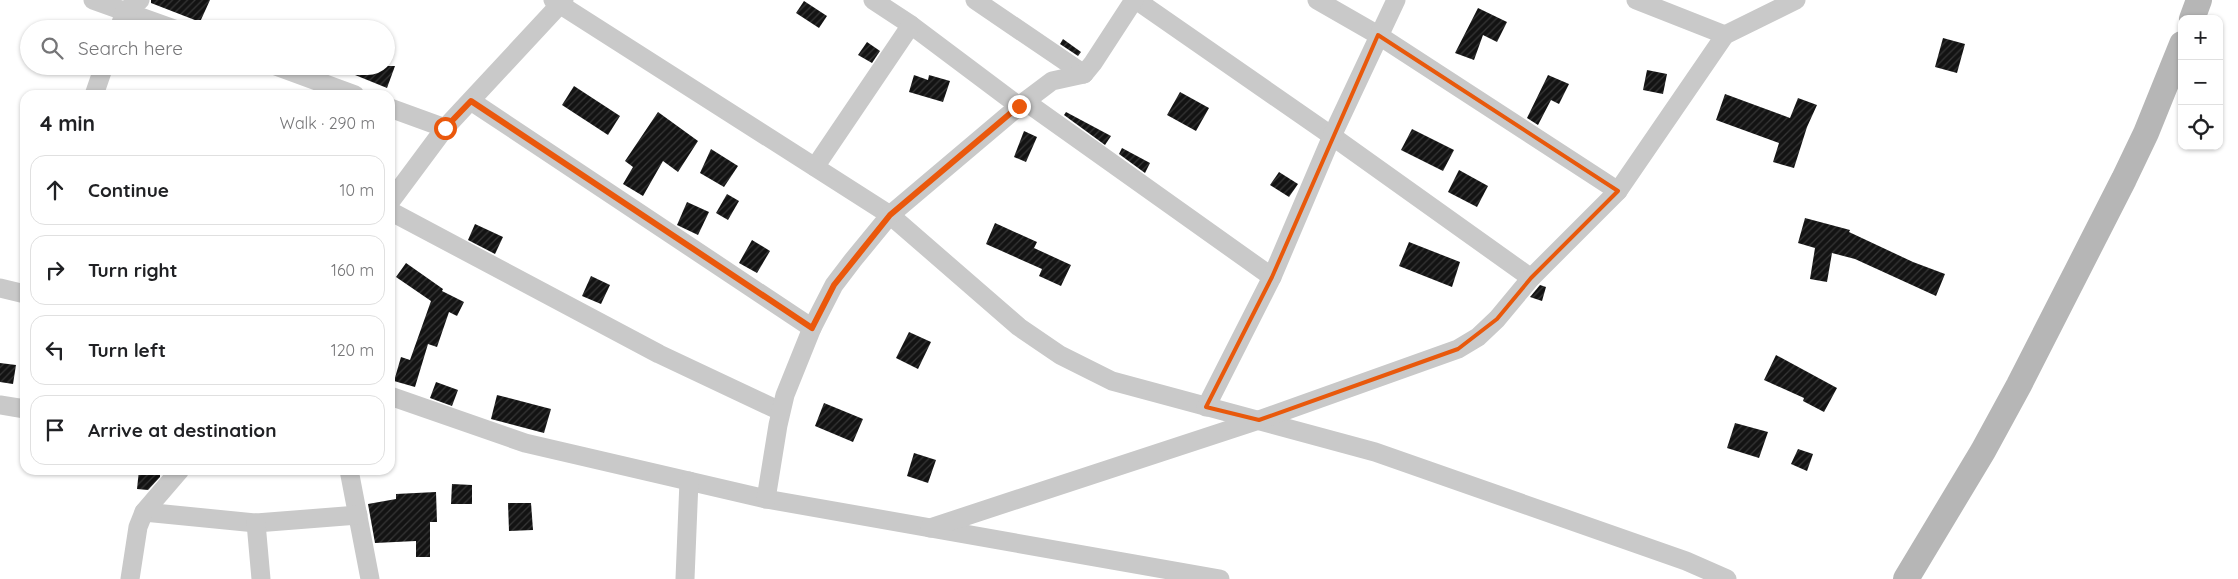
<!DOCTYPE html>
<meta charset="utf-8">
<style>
body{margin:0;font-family:Quicksand,sans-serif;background:#f2f2f2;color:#202124}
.controls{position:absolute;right:15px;top:15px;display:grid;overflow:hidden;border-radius:10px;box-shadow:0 1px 4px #0004}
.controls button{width:45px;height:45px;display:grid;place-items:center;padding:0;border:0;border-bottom:1px solid #e0e0e0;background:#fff;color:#202124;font:25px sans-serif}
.stop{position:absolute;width:15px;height:15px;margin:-11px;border:4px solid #ea580c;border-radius:50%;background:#fff}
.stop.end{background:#ea580c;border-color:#fff;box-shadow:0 1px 5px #0008}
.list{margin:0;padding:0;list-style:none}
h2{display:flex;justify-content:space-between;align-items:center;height:65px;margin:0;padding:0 20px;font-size:21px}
h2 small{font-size:16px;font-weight:400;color:#757577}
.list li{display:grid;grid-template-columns:32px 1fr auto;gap:15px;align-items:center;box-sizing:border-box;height:70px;margin:0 10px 10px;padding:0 10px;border:1px solid #e0e0e0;border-radius:15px}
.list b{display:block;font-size:19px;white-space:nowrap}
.list em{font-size:16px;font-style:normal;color:#757577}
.icon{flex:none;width:28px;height:28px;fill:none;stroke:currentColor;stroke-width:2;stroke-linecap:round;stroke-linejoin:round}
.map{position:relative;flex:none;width:2238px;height:579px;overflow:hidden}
.search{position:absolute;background:#fff;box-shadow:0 1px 4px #0004;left:20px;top:20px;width:375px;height:55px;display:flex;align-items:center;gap:12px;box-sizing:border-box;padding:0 18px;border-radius:28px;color:#757577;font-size:19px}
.panel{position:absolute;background:#fff;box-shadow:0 1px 4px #0004;left:20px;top:90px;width:375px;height:385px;border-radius:15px}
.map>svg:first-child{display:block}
.building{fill:url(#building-hatch)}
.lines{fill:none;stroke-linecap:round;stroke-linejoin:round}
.minor{stroke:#c9c9c9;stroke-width:19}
.secondary{stroke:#b6b6b6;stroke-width:26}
.route{stroke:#ea580c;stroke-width:6}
.marked{fill:none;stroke:#e8590c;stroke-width:4;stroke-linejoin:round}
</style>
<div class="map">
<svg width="2238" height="579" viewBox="0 0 2238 579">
<defs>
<pattern id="building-hatch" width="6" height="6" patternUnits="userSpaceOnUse" patternTransform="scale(1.25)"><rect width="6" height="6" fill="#131313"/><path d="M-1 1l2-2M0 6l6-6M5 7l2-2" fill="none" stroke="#363636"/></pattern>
</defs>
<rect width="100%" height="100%" fill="#fff"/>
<g class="building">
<polygon points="151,0 210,0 200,22 151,3"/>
<polygon points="804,1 827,16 819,28 796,13"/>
<polygon points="1478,8 1507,22 1497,42 1483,35 1474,60 1455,53"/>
<polygon points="1943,38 1965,44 1957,73 1935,67"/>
<polygon points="1063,39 1081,52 1078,56 1060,44"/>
<polygon points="867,42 880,51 872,63 858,55"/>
<polygon points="333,66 395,66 387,88"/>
<polygon points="1647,70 1667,74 1663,94 1643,90"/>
<polygon points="914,75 928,80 929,75 950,81 943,102 909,92"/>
<polygon points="1548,75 1569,84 1559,104 1551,100 1538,125 1527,118"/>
<polygon points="574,86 620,116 608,135 562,105"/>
<polygon points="1180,92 1209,108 1196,131 1167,115"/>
<polygon points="1725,94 1790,118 1798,98 1817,105 1807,127 1794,168 1773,162 1779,143 1716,120"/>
<polygon points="658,112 698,141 678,172 663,161 643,196 623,184 633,167 625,161"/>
<polygon points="1066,112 1111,136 1105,145 1064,115"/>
<polygon points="1412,129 1454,150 1443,171 1401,150"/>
<polygon points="1024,131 1037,137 1026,162 1014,157"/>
<polygon points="1122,148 1150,163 1145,173 1119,154"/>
<polygon points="711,149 738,166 724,187 700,173"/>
<polygon points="1459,170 1488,186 1477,207 1448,192"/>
<polygon points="1279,172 1298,184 1289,197 1270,185"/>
<polygon points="727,194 739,201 728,220 716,213"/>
<polygon points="687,202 709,212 698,235 677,225"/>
<polygon points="1805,218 1850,230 1849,232 1913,262 1945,274 1936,296 1855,259 1832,253 1827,282 1810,279 1815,248 1798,243"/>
<polygon points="995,223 1037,242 1034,248 1071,265 1061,286 1039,276 1042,269 986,244"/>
<polygon points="475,224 503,237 495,254 468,240"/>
<polygon points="752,240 770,251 757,273 739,263"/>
<polygon points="1409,242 1460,262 1452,287 1399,266"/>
<polygon points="406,263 443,289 442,291 464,302 457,316 449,312 437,347 428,344 415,387 394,381 401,357 410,360 431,301 396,277"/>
<polygon points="591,276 610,285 601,304 582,296"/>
<polygon points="1540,285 1546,287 1542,301 1530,297"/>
<polygon points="909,332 931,342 918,369 896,358"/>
<polygon points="1776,355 1837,388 1824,412 1803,401 1804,398 1764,380"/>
<polygon points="0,363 16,365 13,384 0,382"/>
<polygon points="436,382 458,390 452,406 430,398"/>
<polygon points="497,395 551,409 544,433 491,419"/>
<polygon points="824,403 863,419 853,442 815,426"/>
<polygon points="1735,423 1768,432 1759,458 1727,448"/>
<polygon points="1798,449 1813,454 1807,471 1791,464"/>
<polygon points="914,453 936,460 928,483 907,476"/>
<polygon points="139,470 160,470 160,477 148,490 137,489"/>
<polygon points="452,484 472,485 472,504 451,504"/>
<polygon points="436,492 437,522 430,522 430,557 416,557 416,541 375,543 368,504 396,499 396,494"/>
<polygon points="508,503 531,503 533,530 509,531"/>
</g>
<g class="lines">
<g class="minor">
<polyline points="93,0 174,29"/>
<polyline points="553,0 890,215 1019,327 1060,355 1112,381 1375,452 1686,561 1727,579"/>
<polyline points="873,0 911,25 1019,106"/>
<polyline points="975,0 1084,74"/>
<polyline points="1136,0 1332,136 1531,278"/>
<polyline points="1317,0 1378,35 1618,191"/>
<polyline points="1636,0 1725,35"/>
<polyline points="119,29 125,11 140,0"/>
<polyline points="276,66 355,95"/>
<polyline points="94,95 104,66"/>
<polyline points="471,101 812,328"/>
<polyline points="1026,102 1272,277"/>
<polyline points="390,108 445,128"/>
<polyline points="815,167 911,25"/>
<polyline points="390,202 445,128 564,0"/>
<polyline points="390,211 659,354 780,411"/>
<polyline points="0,288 25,294"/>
<polyline points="390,396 525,443 766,499 1220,579"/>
<polyline points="0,405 25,409"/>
<polyline points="1206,407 1272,277 1332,136 1396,0"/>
<polyline points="349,470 370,579"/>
<polyline points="766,499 778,425 785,395 812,328 834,285 853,260 890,215 1019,106 1052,81 1084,74 1093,63 1134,0"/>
<polyline points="144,512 256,523 358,515"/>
<polyline points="256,523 261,579"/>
<polyline points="930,528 1259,420 1458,349 1478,337 1497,319 1531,278 1618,191 1725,35 1796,0"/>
<polyline points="130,579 138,527 144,512 180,470"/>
<polyline points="685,579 689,481"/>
</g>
<g class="secondary">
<polyline points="2192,19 2199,0"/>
<polyline points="1906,579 1983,451 2019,385 2124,179 2146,133 2182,44"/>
</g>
</g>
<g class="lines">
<polyline class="route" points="445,128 471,101 812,328 834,285 890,215 1019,106"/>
</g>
<path class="marked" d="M1378,35l240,156 -87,87 -34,41 -39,30 -199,71 -53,-13 66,-130z"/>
</svg>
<div class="controls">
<button>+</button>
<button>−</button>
<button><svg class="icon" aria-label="locate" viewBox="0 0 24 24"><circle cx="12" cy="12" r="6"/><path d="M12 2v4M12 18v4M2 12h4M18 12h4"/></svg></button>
</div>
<div class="stop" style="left:445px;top:128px"></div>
<div class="stop end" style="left:1019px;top:106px"></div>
<div class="search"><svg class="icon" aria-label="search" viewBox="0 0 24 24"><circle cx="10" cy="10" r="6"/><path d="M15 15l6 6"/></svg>Search here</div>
<section class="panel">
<h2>4 min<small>Walk · 290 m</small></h2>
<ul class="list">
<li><svg class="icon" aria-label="ahead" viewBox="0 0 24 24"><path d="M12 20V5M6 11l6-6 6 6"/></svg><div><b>Continue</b></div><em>10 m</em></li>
<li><svg class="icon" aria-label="right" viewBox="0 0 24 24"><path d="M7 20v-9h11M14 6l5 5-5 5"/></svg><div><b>Turn right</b></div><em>160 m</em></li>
<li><svg class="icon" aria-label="left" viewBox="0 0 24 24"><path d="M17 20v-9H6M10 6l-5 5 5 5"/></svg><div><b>Turn left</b></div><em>120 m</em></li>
<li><svg class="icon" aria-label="arrive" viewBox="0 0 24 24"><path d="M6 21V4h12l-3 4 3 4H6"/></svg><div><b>Arrive at destination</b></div></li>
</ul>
</section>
</div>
